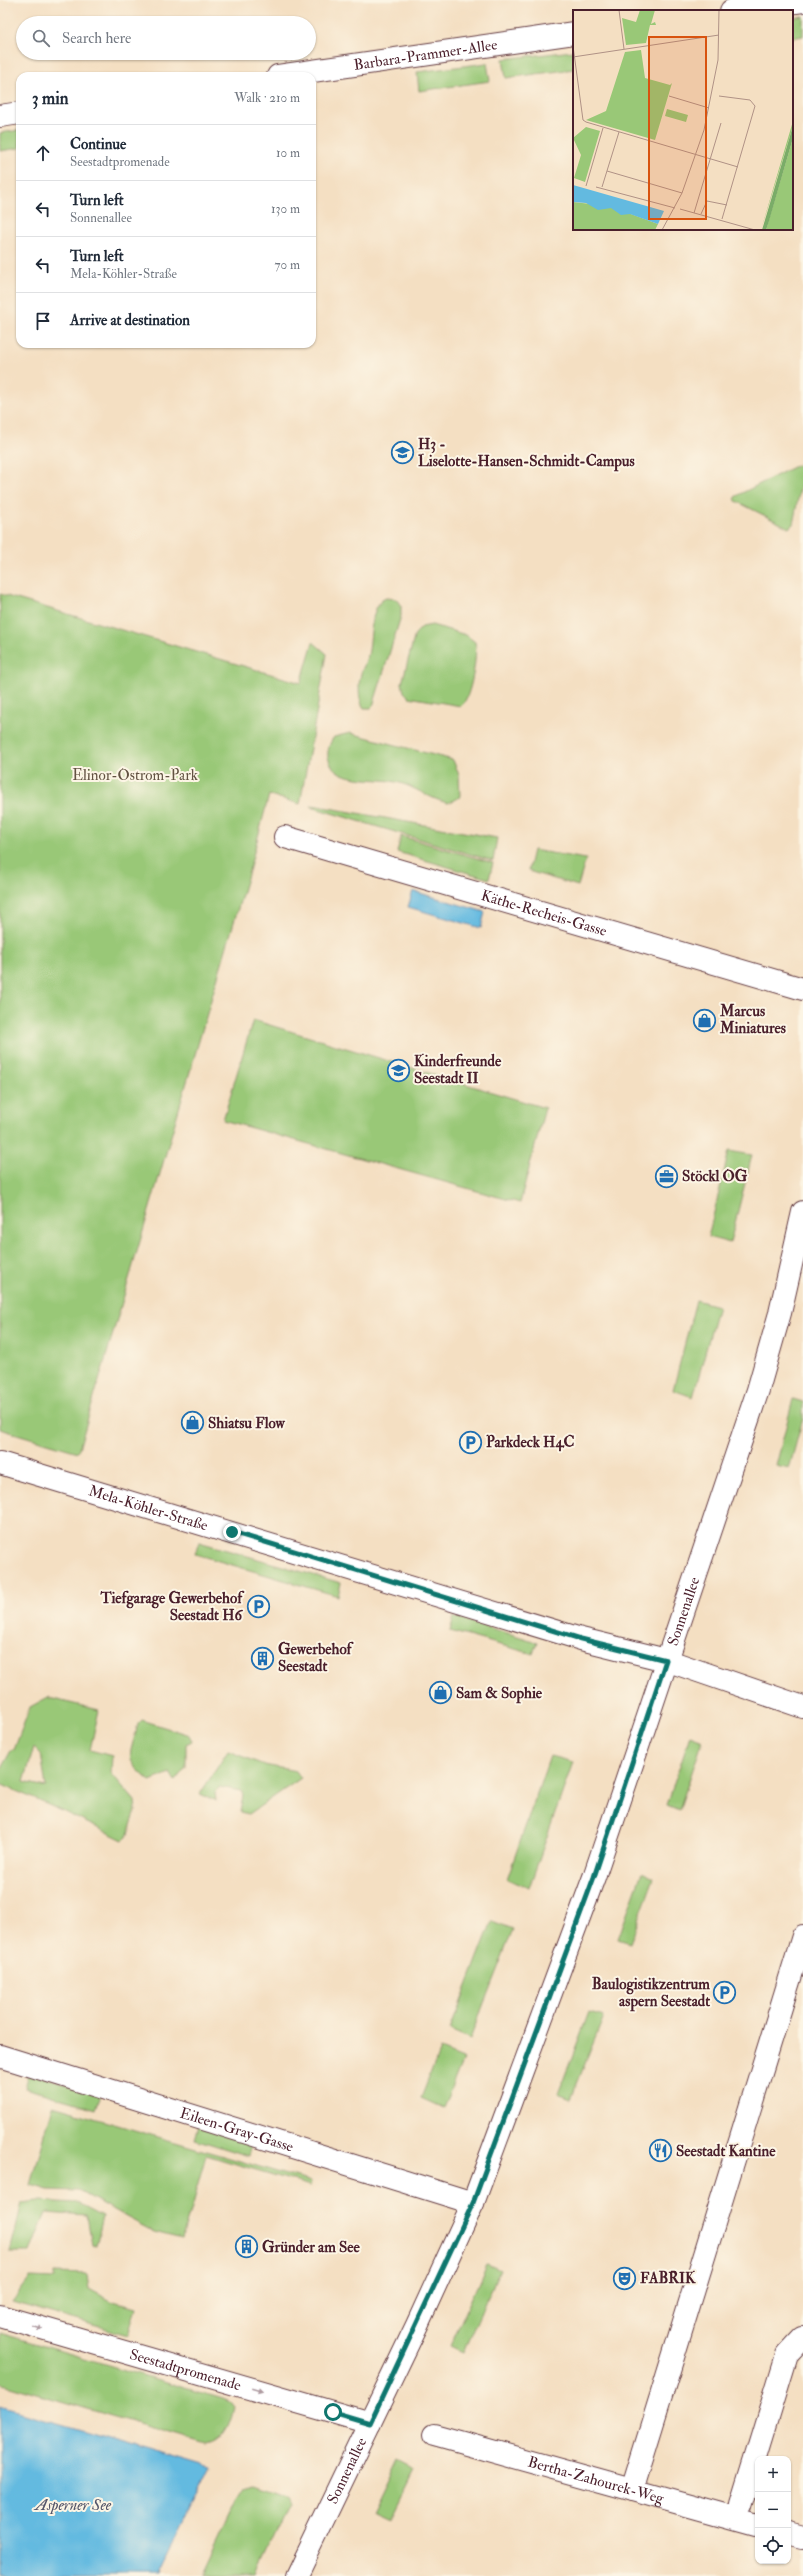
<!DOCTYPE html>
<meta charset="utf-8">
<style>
body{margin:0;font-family:"IM FELL Double Pica",serif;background:#f2f2f3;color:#1f2937}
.controls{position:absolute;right:12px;bottom:12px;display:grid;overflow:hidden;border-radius:8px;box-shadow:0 1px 3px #0004}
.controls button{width:36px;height:36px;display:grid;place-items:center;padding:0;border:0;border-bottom:1px solid #e0e1e3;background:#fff;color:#1f2937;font:20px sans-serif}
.stop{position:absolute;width:12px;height:12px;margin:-9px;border:3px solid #0f766e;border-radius:50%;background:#fff}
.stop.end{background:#0f766e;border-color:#fff;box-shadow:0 1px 4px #0008}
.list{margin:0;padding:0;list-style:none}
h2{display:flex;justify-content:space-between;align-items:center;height:52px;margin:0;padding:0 16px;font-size:17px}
h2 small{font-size:13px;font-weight:400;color:#747a83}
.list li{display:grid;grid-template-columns:26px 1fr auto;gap:12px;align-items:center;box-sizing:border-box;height:56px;padding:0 16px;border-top:1px solid #e0e1e3}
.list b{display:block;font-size:15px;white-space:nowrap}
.list p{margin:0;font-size:13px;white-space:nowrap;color:#747a83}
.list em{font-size:13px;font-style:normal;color:#747a83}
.icon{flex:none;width:22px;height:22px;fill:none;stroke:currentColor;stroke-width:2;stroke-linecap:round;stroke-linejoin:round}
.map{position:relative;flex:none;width:803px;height:2576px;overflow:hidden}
.search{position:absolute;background:#fff;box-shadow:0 1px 3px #0004;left:16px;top:16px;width:300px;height:44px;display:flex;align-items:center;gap:10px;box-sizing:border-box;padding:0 14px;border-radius:22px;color:#747a83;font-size:15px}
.panel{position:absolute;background:#fff;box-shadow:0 1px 3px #0004;left:16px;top:72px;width:300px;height:276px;border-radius:12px}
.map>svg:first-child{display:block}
.green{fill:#99c877;stroke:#727451;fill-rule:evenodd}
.water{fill:#63bae0;stroke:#566c86}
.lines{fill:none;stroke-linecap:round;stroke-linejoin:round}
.service-casing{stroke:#643c42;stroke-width:24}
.pedestrian-casing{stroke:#643c42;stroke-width:24}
.minor-casing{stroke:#643c42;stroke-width:24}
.tertiary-casing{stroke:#643c42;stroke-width:24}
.service{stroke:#fff;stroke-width:22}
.pedestrian{stroke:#fff;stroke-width:22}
.minor{stroke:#fff;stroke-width:22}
.tertiary{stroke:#fff;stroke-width:22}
.oneway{fill:#ae9aa0}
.route{stroke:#0f766e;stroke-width:5}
.labels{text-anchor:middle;stroke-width:4;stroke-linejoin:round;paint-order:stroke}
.street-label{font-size:15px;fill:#4a1f2b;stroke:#fcf5e5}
.poi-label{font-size:15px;font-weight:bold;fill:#4a1f2b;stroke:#fcf5e5;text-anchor:start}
.park-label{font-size:15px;fill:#625242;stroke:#fcf5e5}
.water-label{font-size:16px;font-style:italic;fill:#53556a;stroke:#fcf5e5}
.inset-road{fill:none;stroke:#b09286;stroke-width:1}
.view{fill:#d8530f;fill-opacity:0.15;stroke:#d8530f;stroke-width:2}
.inset-edge{fill:none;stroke:#4a1f2b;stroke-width:2}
</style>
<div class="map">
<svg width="803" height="2576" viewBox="0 0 803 2576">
<rect width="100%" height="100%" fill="#fcf5e5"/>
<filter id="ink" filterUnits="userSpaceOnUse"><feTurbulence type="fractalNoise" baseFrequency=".025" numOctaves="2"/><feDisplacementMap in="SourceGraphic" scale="8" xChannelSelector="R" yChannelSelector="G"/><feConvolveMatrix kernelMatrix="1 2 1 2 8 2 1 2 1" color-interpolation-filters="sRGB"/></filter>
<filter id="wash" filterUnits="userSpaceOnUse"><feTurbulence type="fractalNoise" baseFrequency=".012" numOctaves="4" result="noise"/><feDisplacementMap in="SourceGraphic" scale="16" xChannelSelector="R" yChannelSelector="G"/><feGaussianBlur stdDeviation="0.9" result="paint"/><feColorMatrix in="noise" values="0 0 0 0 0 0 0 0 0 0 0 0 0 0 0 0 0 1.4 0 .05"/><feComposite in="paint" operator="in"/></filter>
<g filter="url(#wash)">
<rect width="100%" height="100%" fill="#f4dfc2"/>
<g class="green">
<polygon points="803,16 803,36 792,38 792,18"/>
<polygon points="573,51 574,69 506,78 503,59"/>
<polygon points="487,63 490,81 419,91 417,72"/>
<polygon points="20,130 20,148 0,151 0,133"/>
<polygon points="797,465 803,466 803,474 793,524 789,528 736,501 735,497 740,494"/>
<polygon points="0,594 301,683 313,642 327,654 300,804 269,795 249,871 78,1452 0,1429"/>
<path d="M386,598l10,1 5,7v10l-28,90 -2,2h-7c-5,-6 -6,-22 -4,-30 1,-8 6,-15 8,-23 4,-15 1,-51 18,-57z"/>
<path d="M432,625l34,10 9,7c3,11 -4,57 -14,64l-52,-9 -5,-5 -2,-9 13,-49 7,-7z"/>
<path d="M350,733l103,27 6,15 1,22 -12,6c-18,-4 -31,-15 -48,-20 -21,-7 -66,3 -72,-26 -1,-7 2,-15 6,-20z"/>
<polygon points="312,805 497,838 493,861 311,807"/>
<polygon points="401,836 493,863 489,879 397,852"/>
<polygon points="533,850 586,859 578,886 528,871"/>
<polygon points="253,1020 545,1108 520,1203 223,1120"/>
<polygon points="729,1151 752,1155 730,1243 708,1237"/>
<polygon points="696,1300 718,1306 693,1397 673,1390"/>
<polygon points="793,1399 803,1402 803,1418 789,1469 776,1466"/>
<polygon points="199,1542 341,1583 338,1596 195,1554"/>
<polygon points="454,1617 537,1642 533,1654 450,1631"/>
<path d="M50,1696l-1,2 50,12 -9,40 22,6 -1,17 24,28 1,10 -9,26 -4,3 -63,-30 -60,-26v-14l12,-21 2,1 16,-43zM34,1747l7,7 5,33 -22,-5z"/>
<path d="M142,1720l47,15 3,6 -6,3v23l-11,14 -5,-8 -20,8c-28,-24 -20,-23 -12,-57z"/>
<polygon points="690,1735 703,1740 679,1810 667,1805"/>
<polygon points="228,1751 264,1765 296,1771 301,1778 249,1814 240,1812 243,1795 241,1791 220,1787 215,1792 216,1801 200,1794"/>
<polygon points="550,1756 573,1762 529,1888 507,1879"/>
<polygon points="642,1872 654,1878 630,1943 618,1939"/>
<polygon points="492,1921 513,1929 470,2039 450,2030"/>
<polygon points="589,2012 604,2016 571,2099 558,2094"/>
<polygon points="440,2050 463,2059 443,2108 421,2098"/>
<polygon points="29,2073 101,2094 96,2109 25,2088"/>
<polygon points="53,2106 311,2182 310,2186 206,2155 182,2239 154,2232 78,2191 48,2190 31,2185"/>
<polygon points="200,2122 254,2139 249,2156 195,2139"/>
<polygon points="38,2201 78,2203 103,2216 96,2246 92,2245 87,2216 46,2213 30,2252 10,2252 22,2203"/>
<polygon points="487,2264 500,2270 463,2352 450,2346"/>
<polygon points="55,2273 87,2274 89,2289 113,2302 136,2308 128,2335 12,2302 30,2278 55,2279"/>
<path d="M0,2333l223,66 7,3 4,5c-4,17 -10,34 -28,37l-206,-61z"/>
<polygon points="400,2457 415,2465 389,2518 374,2511"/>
<polygon points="251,2485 285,2497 289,2506 256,2576 201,2576 243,2488"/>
</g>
<g class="water">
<polygon points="413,891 485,912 481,928 408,907"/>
<polygon points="0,2406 210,2468 158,2576 0,2576"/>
</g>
</g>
<g filter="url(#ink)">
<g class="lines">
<defs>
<g id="service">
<path id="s1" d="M285,837l518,152"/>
<polyline points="666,1660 803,1707"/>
<path id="s2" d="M434,2435l324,90"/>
<polyline points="632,2490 803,1936"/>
<polyline points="741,2505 787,2355 803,2338"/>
<polyline points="788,2533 803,2537"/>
</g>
<g id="pedestrian">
<path id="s3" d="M0,2316l370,107"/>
</g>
<g id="minor">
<polyline points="731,11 803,1"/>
<path id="s4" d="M278,76l296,-43"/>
<polyline points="0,116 20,113"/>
<path id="s5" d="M0,1463l581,176 85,21"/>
<path id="s6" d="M0,2056l473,147"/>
</g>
<g id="tertiary">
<path id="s7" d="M296,2576l121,-251 56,-122 121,-326 164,-487 22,-77 23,-101"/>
</g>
</defs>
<use href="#service" class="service-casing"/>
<use href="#pedestrian" class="pedestrian-casing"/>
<use href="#minor" class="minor-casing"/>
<use href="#tertiary" class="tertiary-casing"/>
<use href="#service" class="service"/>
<use href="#pedestrian" class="pedestrian"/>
<use href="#minor" class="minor"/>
<use href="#tertiary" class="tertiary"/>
</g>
<defs><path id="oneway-solid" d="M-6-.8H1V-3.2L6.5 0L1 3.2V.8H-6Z"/></defs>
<g class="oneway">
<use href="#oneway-solid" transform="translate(37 2327) rotate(16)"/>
<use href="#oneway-solid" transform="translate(257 2390) rotate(16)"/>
</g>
</g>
<g class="lines" filter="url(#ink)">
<polyline class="route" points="232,1532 581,1639 666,1660 594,1877 473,2203 370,2423 333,2412"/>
</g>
<defs>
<symbol id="school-ring" viewBox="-11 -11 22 22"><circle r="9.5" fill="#fcf5e5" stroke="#1f6fb2" stroke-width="1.5"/><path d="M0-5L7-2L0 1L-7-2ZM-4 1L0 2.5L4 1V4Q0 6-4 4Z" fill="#1f6fb2"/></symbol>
<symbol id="shop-ring" viewBox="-11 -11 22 22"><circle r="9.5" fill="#fcf5e5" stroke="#1f6fb2" stroke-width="1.5"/><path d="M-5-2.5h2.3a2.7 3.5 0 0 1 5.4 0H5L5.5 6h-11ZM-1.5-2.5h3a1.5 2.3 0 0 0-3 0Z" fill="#1f6fb2"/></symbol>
<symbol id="office-ring" viewBox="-11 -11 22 22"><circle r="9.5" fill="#fcf5e5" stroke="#1f6fb2" stroke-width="1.5"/><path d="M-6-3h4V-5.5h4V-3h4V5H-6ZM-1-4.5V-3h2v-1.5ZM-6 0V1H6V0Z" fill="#1f6fb2"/></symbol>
<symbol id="parking-ring" viewBox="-11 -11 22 22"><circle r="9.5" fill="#fcf5e5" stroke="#1f6fb2" stroke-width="1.5"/><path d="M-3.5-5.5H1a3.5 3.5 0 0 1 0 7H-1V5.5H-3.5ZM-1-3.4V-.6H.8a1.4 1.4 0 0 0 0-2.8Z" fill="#1f6fb2"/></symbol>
<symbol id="building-ring" viewBox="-11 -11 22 22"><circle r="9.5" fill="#fcf5e5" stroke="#1f6fb2" stroke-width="1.5"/><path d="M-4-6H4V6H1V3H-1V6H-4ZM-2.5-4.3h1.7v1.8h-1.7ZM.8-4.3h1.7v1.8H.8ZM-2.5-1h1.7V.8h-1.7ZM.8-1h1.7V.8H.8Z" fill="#1f6fb2"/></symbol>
<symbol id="restaurant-ring" viewBox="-11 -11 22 22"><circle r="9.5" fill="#fcf5e5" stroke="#1f6fb2" stroke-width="1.5"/><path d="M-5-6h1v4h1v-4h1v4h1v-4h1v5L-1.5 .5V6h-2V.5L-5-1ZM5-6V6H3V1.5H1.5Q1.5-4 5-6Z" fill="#1f6fb2"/></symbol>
<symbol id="theatre-ring" viewBox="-11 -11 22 22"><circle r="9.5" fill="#fcf5e5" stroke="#1f6fb2" stroke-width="1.5"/><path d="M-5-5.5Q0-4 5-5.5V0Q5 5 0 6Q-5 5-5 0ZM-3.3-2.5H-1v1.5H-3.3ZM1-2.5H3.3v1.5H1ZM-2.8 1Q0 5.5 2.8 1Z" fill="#1f6fb2"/></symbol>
</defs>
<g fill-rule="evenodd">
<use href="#school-ring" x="390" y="440" width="25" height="25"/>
<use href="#shop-ring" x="692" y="1008" width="25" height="25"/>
<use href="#school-ring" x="386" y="1058" width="25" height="25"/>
<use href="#office-ring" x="654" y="1164" width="25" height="25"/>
<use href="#shop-ring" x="180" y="1410" width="25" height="25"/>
<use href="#parking-ring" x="458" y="1430" width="25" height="25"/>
<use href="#parking-ring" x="246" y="1594" width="25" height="25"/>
<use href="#building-ring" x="250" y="1646" width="25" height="25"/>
<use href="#shop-ring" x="428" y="1680" width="25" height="25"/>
<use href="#parking-ring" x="712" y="1980" width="25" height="25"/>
<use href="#restaurant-ring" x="648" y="2138" width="25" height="25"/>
<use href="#building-ring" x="234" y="2234" width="25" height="25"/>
<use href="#theatre-ring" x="612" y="2266" width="25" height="25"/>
</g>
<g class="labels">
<g class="street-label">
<text dy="5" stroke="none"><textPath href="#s4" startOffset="149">Barbara-Prammer-Allee</textPath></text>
<text dy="5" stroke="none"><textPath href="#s1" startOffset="270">Käthe-Recheis-Gasse</textPath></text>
<text dy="5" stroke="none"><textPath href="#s5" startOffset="155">Mela-Köhler-Straße</textPath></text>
<text dy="5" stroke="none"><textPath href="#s7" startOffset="1041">Sonnenallee</textPath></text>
<text dy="5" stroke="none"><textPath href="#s6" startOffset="248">Eileen-Gray-Gasse</textPath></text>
<text dy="5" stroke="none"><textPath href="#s3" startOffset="193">Seestadtpromenade</textPath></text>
<text dy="5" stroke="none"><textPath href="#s7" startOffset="117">Sonnenallee</textPath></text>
<text dy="5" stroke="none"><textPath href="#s2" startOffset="168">Bertha-Zahourek-Weg</textPath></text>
</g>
<g class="poi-label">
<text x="418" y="449">H3 -<tspan x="418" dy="17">Liselotte-Hansen-Schmidt-Campus</tspan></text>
<text x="720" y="1016">Marcus<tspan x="720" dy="17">Miniatures</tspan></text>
<text x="414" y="1066">Kinderfreunde<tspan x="414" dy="17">Seestadt II</tspan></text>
<text x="682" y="1181">Stöckl OG</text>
<text x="208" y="1428">Shiatsu Flow</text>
<text x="486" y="1447">Parkdeck H4C</text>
<text x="242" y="1603" text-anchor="end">Tiefgarage Gewerbehof<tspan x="242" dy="17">Seestadt H6</tspan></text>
<text x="278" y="1654">Gewerbehof<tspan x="278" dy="17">Seestadt</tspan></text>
<text x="456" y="1698">Sam &amp; Sophie</text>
<text x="710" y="1989" text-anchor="end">Baulogistikzentrum<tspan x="710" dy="17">aspern Seestadt</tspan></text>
<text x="676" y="2156">Seestadt Kantine</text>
<text x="262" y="2252">Gründer am See</text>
<text x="640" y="2283">FABRIK</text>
</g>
<g class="park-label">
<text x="135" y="780">Elinor-Ostrom-Park</text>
</g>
<g class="water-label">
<text x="73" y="2510">Asperner See</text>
</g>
</g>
<g transform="translate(573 10)">
<rect width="220" height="220" fill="#f4dfc2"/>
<path d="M67,0h15l-4,14 4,-2 1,3h-6l-4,18 -20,2 -4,-27 14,4zM68,40l4,28 25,7 2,-2 -17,57 -69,-20 20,-9 19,-59zM94,99l21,6 -2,7 -21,-6zM220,111v5l-32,104zM13,117l14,4 -15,51 -11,-4 7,-23 -8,-17zM220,128v92h-27l10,-34zM0,192l36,4 49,18 -3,6h-82z" fill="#99c877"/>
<path d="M220,116v12l-24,83 -3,9h-4z" fill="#7aac68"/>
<path d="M0,175l91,26 -6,13 -28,-10 -9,1 -10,-7 -13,2 -12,-7 -13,-1z" fill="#63bae0"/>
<path class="inset-road" d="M46,0l5,39M0,36l10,74 3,2 152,45M0,47l146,-22M96,86l40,12M146,86l31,4 5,6 -33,113M34,161l75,22M13,176l17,-58M23,177l79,21M29,177l17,-55M107,199l75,21M121,203l27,-90M128,204l6,-13 20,4M89,220l20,-37 22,-63 14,-70 1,-50"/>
<path class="view" d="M76,27h57v182h-57z"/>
<rect width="220" height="220" class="inset-edge"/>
</g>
</svg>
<div class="controls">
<button>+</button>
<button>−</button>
<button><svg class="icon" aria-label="locate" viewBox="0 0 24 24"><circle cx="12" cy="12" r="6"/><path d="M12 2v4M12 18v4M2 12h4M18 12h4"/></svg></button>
</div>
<div class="stop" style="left:333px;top:2412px"></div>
<div class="stop end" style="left:232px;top:1532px"></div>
<div class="search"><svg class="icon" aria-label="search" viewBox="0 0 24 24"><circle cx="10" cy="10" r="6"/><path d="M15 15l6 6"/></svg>Search here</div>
<section class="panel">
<h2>3 min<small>Walk · 210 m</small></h2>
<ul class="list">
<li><svg class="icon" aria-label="ahead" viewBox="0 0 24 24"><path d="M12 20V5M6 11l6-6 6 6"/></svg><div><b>Continue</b><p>Seestadtpromenade</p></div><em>10 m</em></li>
<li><svg class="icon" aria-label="left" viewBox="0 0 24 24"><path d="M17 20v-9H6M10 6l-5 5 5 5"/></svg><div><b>Turn left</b><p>Sonnenallee</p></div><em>130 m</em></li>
<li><svg class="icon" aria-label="left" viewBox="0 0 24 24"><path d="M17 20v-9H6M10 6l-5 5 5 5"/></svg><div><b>Turn left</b><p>Mela-Köhler-Straße</p></div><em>70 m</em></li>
<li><svg class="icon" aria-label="arrive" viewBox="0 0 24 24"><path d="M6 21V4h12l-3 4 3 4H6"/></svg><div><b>Arrive at destination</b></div></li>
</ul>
</section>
</div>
